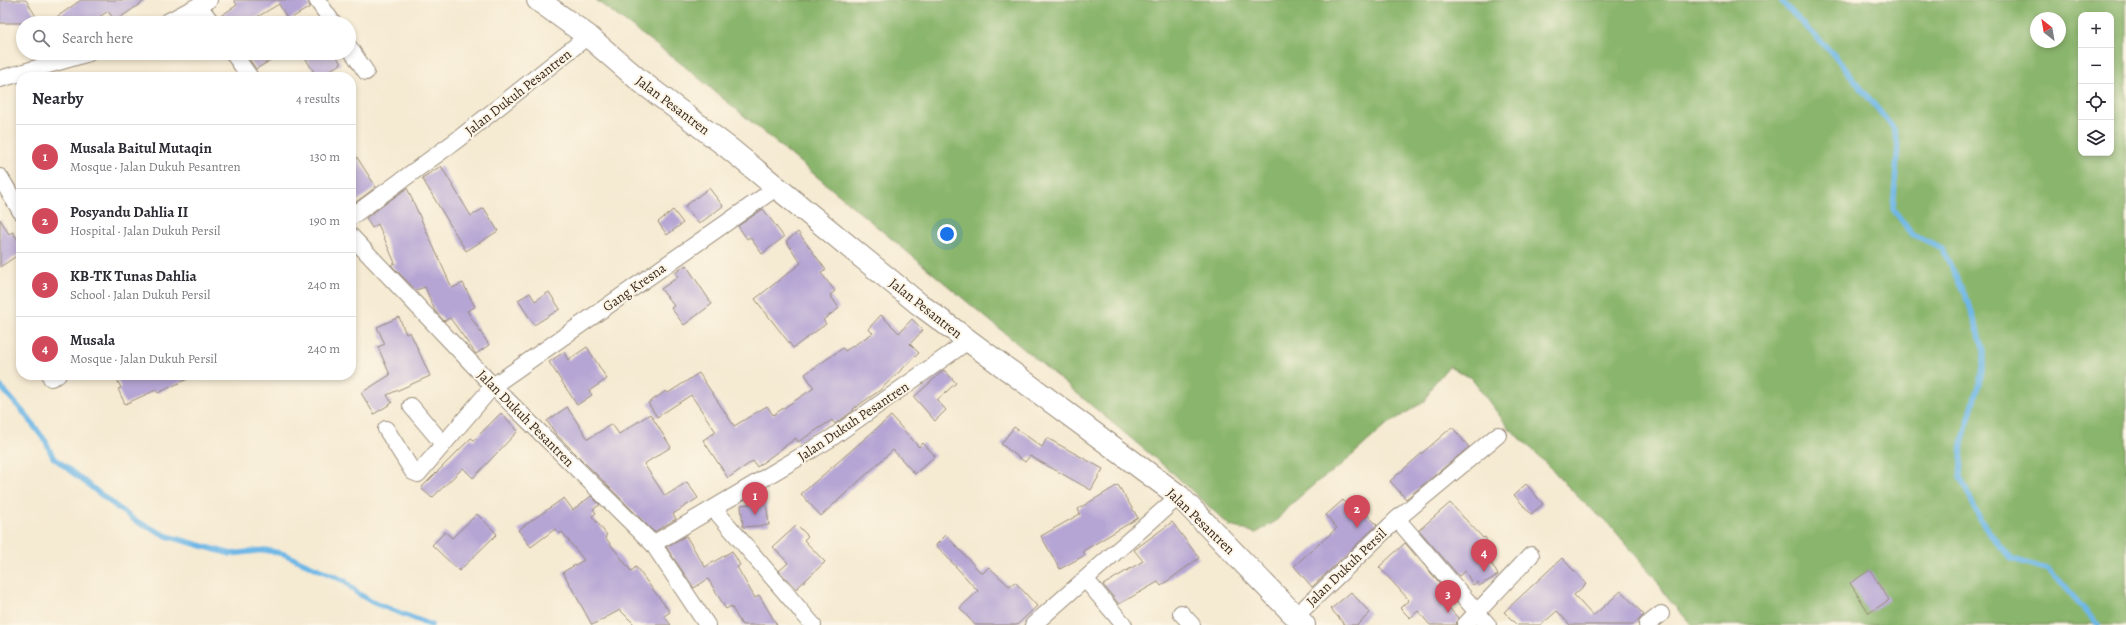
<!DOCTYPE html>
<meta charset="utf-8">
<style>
body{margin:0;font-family:Alegreya,serif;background:#f2f2f3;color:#2b2b33}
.controls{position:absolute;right:12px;top:12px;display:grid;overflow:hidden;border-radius:8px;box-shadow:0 2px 6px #0003}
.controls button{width:36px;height:36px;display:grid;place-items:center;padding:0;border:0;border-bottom:1px solid #e1e1e2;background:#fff;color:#2b2b33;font:20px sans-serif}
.compass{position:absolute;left:2030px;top:12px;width:36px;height:36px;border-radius:50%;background:#fff;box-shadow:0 2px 6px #0003;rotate:329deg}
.you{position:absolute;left:947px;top:234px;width:14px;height:14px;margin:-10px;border:3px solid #fff;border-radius:50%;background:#1a73e8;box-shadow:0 0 0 6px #1a73e833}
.badge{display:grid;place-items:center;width:26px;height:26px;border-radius:50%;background:#d1495b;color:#fff;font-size:13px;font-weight:700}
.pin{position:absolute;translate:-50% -33px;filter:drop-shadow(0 1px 2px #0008)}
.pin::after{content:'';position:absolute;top:21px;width:14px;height:12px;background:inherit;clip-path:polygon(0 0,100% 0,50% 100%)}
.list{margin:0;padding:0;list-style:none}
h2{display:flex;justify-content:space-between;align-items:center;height:52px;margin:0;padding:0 16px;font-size:17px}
h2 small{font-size:13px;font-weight:400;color:#7c7c81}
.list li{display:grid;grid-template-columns:26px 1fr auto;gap:12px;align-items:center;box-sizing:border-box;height:64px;padding:0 16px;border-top:1px solid #e1e1e2}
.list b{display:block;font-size:15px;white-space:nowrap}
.list p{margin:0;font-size:13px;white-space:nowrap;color:#7c7c81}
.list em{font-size:13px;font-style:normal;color:#7c7c81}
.icon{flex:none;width:22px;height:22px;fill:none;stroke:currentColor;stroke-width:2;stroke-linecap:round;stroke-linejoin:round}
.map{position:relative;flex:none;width:2126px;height:625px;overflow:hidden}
.search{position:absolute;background:#fff;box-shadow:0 2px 6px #0003;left:16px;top:16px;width:340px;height:44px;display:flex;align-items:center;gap:10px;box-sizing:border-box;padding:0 14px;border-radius:22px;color:#7c7c81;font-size:15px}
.panel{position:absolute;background:#fff;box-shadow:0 2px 6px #0003;left:16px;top:72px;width:340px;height:308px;border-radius:16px}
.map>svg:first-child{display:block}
.forest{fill:#8ab56c;stroke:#627045;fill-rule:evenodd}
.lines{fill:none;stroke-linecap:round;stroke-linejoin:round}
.stream{stroke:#6eb7e6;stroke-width:5.5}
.building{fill:#b5a5d4}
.street-casing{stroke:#988a78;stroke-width:18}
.secondary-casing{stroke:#988a78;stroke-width:24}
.street{stroke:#fff;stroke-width:16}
.secondary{stroke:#fff;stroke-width:22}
.labels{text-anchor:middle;stroke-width:4;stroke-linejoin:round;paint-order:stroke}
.street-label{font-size:14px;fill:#3b2a1e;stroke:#fcf5e5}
</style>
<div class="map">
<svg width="2126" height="625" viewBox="0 0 2126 625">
<rect width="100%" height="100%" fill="#fcf5e5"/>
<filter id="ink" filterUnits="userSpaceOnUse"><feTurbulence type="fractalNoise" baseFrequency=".025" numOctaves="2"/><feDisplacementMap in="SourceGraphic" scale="8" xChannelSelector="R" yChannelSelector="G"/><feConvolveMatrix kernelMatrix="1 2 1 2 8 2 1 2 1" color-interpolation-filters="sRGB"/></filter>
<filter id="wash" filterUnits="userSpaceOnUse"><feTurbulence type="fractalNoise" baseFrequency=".012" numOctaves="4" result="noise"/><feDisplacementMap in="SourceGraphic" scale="16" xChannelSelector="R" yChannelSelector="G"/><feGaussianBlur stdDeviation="0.9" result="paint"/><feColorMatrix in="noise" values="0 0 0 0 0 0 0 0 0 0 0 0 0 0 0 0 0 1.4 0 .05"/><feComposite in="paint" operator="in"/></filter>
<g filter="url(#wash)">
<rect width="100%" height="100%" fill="#f5ead2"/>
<path class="forest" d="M596,0h1530v625h-434l-23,-25 -14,-22 -46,-54 -26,-22 -49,-51 -25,-23 -38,-50 -22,-12 -17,20 -7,15 -40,25 -47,42 -20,13 -30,26 -12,14 -20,12 -26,-7 -55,-51 -492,-410zM2081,15h30v138h-30zM2036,18h24v24h-24z"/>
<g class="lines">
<g class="stream">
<polyline points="1780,0 1834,55 1894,129 1898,145 1893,209 1912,234 1942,248 1969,304 1984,350 1984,365 1962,443 1960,477 1981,521 2000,546 2013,559 2046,569 2059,580 2098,625"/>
<polyline points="0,386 25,414 46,442 53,457 122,511 136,521 167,536 231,554 265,550 284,554 345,581 356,592 372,602 431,625"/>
</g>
</g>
<g id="blocks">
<g class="building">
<polygon points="0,0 26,0 40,23 0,23"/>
<polygon points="81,0 146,0 115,21 108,11 91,23 48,23"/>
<polygon points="234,0 308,0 310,7 288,20 279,4 247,23 221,23 219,17 237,5"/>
<polygon points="245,53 283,53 256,69"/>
<polygon points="302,53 335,53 341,64 317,77"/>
<polygon points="351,148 376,187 356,202 351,194"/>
<polygon points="441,166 471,216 484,208 498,231 466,251 422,178"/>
<polygon points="407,188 452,288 463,283 475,307 467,311 489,345 476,354 450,318 444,321 435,311 425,287 416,290 391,265 395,263 378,224 372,228 366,218"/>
<polygon points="709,188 723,206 699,224 685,206"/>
<polygon points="763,209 784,237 762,254 750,237 747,239 738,226"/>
<polygon points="673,210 683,223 667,235 658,222"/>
<polygon points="0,219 9,234 13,232 21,245 21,253 0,267"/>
<polygon points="798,232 826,270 821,273 835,291 830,295 839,308 823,320 826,324 793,348 755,299 801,263 786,241"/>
<polygon points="686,265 712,304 684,325 671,308 674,306 661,289 678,277 675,273"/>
<polygon points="549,292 560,309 534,325 518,300 530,293 535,301"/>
<polygon points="881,315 899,333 912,319 923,330 910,344 919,353 879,391 853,409 854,410 835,424 832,420 798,442 796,438 757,467 753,461 728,478 703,440 716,432 691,395 657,417 648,403 666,391 668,393 699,373 734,426 767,406 773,415 814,388 805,374 843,348 845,351 873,333 868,329"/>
<polygon points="399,317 406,334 410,332 430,376 387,395 392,403 374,414 361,393 390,375 378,347 385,344 377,327"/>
<polygon points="587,347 607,379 589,391 592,395 577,405 549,362 564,352 568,360"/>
<polygon points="944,370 956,383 937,400 946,410 935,421 914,397"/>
<polygon points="115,375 196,375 158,393 156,390 125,404 118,389 121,388"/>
<polygon points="567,407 588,439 612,424 619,434 650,414 671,447 644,464 665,496 687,482 698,498 673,514 676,519 654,532 556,434 547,421"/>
<polygon points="501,413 518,431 473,478 463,468 432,498 421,488 471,438 474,440"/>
<polygon points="891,416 919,447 923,443 935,456 915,474 893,450 821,516 801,494"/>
<polygon points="1014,427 1042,447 1047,438 1103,469 1091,490 1030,456 1025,462 1001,444"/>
<polygon points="1452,427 1469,447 1406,499 1390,481"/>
<polygon points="1526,484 1543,504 1531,514 1514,495"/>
<polygon points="1118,485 1138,518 1083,551 1085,555 1060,569 1041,536 1080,514 1078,509"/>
<polygon points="591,496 600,505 593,509 596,513 592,516 607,535 605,537 631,571 636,567 670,612 664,616 671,625 635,625 620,610 592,625 563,572 584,560 562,532 559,534 555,529 531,547 518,530 564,498 573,510"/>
<polygon points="1343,500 1354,513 1360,507 1377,525 1312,587 1294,566 1337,528 1326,515"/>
<polygon points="766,502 769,525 743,527 741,505"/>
<polygon points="1450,503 1483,538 1485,537 1495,556 1489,559 1498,575 1479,586 1477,582 1473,585 1465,571 1459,576 1419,530"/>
<polygon points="477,514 497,534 459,571 432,545 445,532 452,538"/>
<polygon points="1172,522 1199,558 1161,586 1158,582 1119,604 1103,585 1143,561 1134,550"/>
<polygon points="797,525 808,536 804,540 825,562 796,589 779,571 788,563 773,547"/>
<polygon points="946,535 982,574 989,567 1009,586 1015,582 1037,606 1017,625 975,625 960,608 978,591 936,545"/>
<polygon points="686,536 705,567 732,551 740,565 737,567 755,598 759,595 777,625 742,625 731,606 726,609 708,579 694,588 666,547"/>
<polygon points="1405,543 1444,588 1437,594 1458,618 1456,625 1430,625 1418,611 1410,618 1400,608 1409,600 1379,567"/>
<polygon points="1562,558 1586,584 1574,595 1593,616 1621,591 1644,615 1633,625 1570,625 1557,611 1541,625 1517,625 1504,612"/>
<polygon points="1870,570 1889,600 1869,613 1850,583"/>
<polygon points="1351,592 1370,613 1357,625 1345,625 1331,609"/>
</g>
</g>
</g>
<g filter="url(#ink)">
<use href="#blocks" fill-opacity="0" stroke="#988a78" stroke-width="1"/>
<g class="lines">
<defs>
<g id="street">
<polyline points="317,0 333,23"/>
<polyline points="199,6 212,23"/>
<polyline points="165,23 209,0"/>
<polyline points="349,47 366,72"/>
<polyline points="233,53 250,77"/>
<polyline points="0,79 89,53"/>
<polyline points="0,177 21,212"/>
<polyline points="351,217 457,140 588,36"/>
<polyline points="351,236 493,386 653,544 707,625"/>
<polyline points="51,378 58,375"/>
<polyline points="411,406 443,444"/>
<polyline points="386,429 413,472 418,474 493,386 776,188"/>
<polyline points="714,509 813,625"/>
<polyline points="1397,519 1488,625"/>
<polyline points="653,544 830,439 968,341"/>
<polyline points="1086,580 1124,625"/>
<polyline points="1181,613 1192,625"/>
<polyline points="1296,616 1397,519 1498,435"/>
<polyline points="1033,625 1179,496"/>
<polyline points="1465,625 1531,555"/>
<polyline points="1647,625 1661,614"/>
</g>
<polyline id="secondary" points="538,0 588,36 639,80 730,149 919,304 1179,496 1304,625"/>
</defs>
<use href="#street" class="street-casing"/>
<use href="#secondary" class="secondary-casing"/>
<use href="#street" class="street"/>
<use href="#secondary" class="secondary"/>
</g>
</g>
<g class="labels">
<g class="street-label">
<text transform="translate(518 92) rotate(-38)" y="5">Jalan Dukuh Pesantren</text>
<text transform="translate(673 105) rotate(37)" y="5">Jalan Pesantren</text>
<text transform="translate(634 287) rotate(-35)" y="5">Gang Kresna</text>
<text transform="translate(926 308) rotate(38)" y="5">Jalan Pesantren</text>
<text transform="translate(526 418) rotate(45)" y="5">Jalan Dukuh Pesantren</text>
<text transform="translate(853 421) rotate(-34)" y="5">Jalan Dukuh Pesantren</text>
<text transform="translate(1201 521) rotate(44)" y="5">Jalan Pesantren</text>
<text transform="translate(1346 567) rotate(-44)" y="5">Jalan Dukuh Persil</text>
</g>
</g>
</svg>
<div class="controls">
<button>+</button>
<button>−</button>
<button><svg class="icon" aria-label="locate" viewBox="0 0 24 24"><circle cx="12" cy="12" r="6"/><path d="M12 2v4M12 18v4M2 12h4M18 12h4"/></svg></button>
<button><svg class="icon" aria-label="layers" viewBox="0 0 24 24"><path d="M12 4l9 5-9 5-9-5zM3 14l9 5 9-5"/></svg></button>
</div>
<svg class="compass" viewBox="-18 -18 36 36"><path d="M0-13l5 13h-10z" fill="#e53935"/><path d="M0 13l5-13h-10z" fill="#7c7c81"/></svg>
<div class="you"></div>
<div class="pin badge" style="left:755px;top:515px">1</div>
<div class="pin badge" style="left:1357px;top:528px">2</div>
<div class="pin badge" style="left:1448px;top:613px">3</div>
<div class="pin badge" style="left:1484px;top:572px">4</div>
<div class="search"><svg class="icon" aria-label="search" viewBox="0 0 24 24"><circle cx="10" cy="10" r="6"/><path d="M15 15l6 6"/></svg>Search here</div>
<section class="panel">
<h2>Nearby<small>4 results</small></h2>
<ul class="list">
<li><span class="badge">1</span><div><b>Musala Baitul Mutaqin</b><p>Mosque · Jalan Dukuh Pesantren</p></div><em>130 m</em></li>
<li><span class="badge">2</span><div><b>Posyandu Dahlia II</b><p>Hospital · Jalan Dukuh Persil</p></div><em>190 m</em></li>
<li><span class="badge">3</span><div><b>KB-TK Tunas Dahlia</b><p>School · Jalan Dukuh Persil</p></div><em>240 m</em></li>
<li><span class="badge">4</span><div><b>Musala</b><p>Mosque · Jalan Dukuh Persil</p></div><em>240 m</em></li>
</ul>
</section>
</div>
